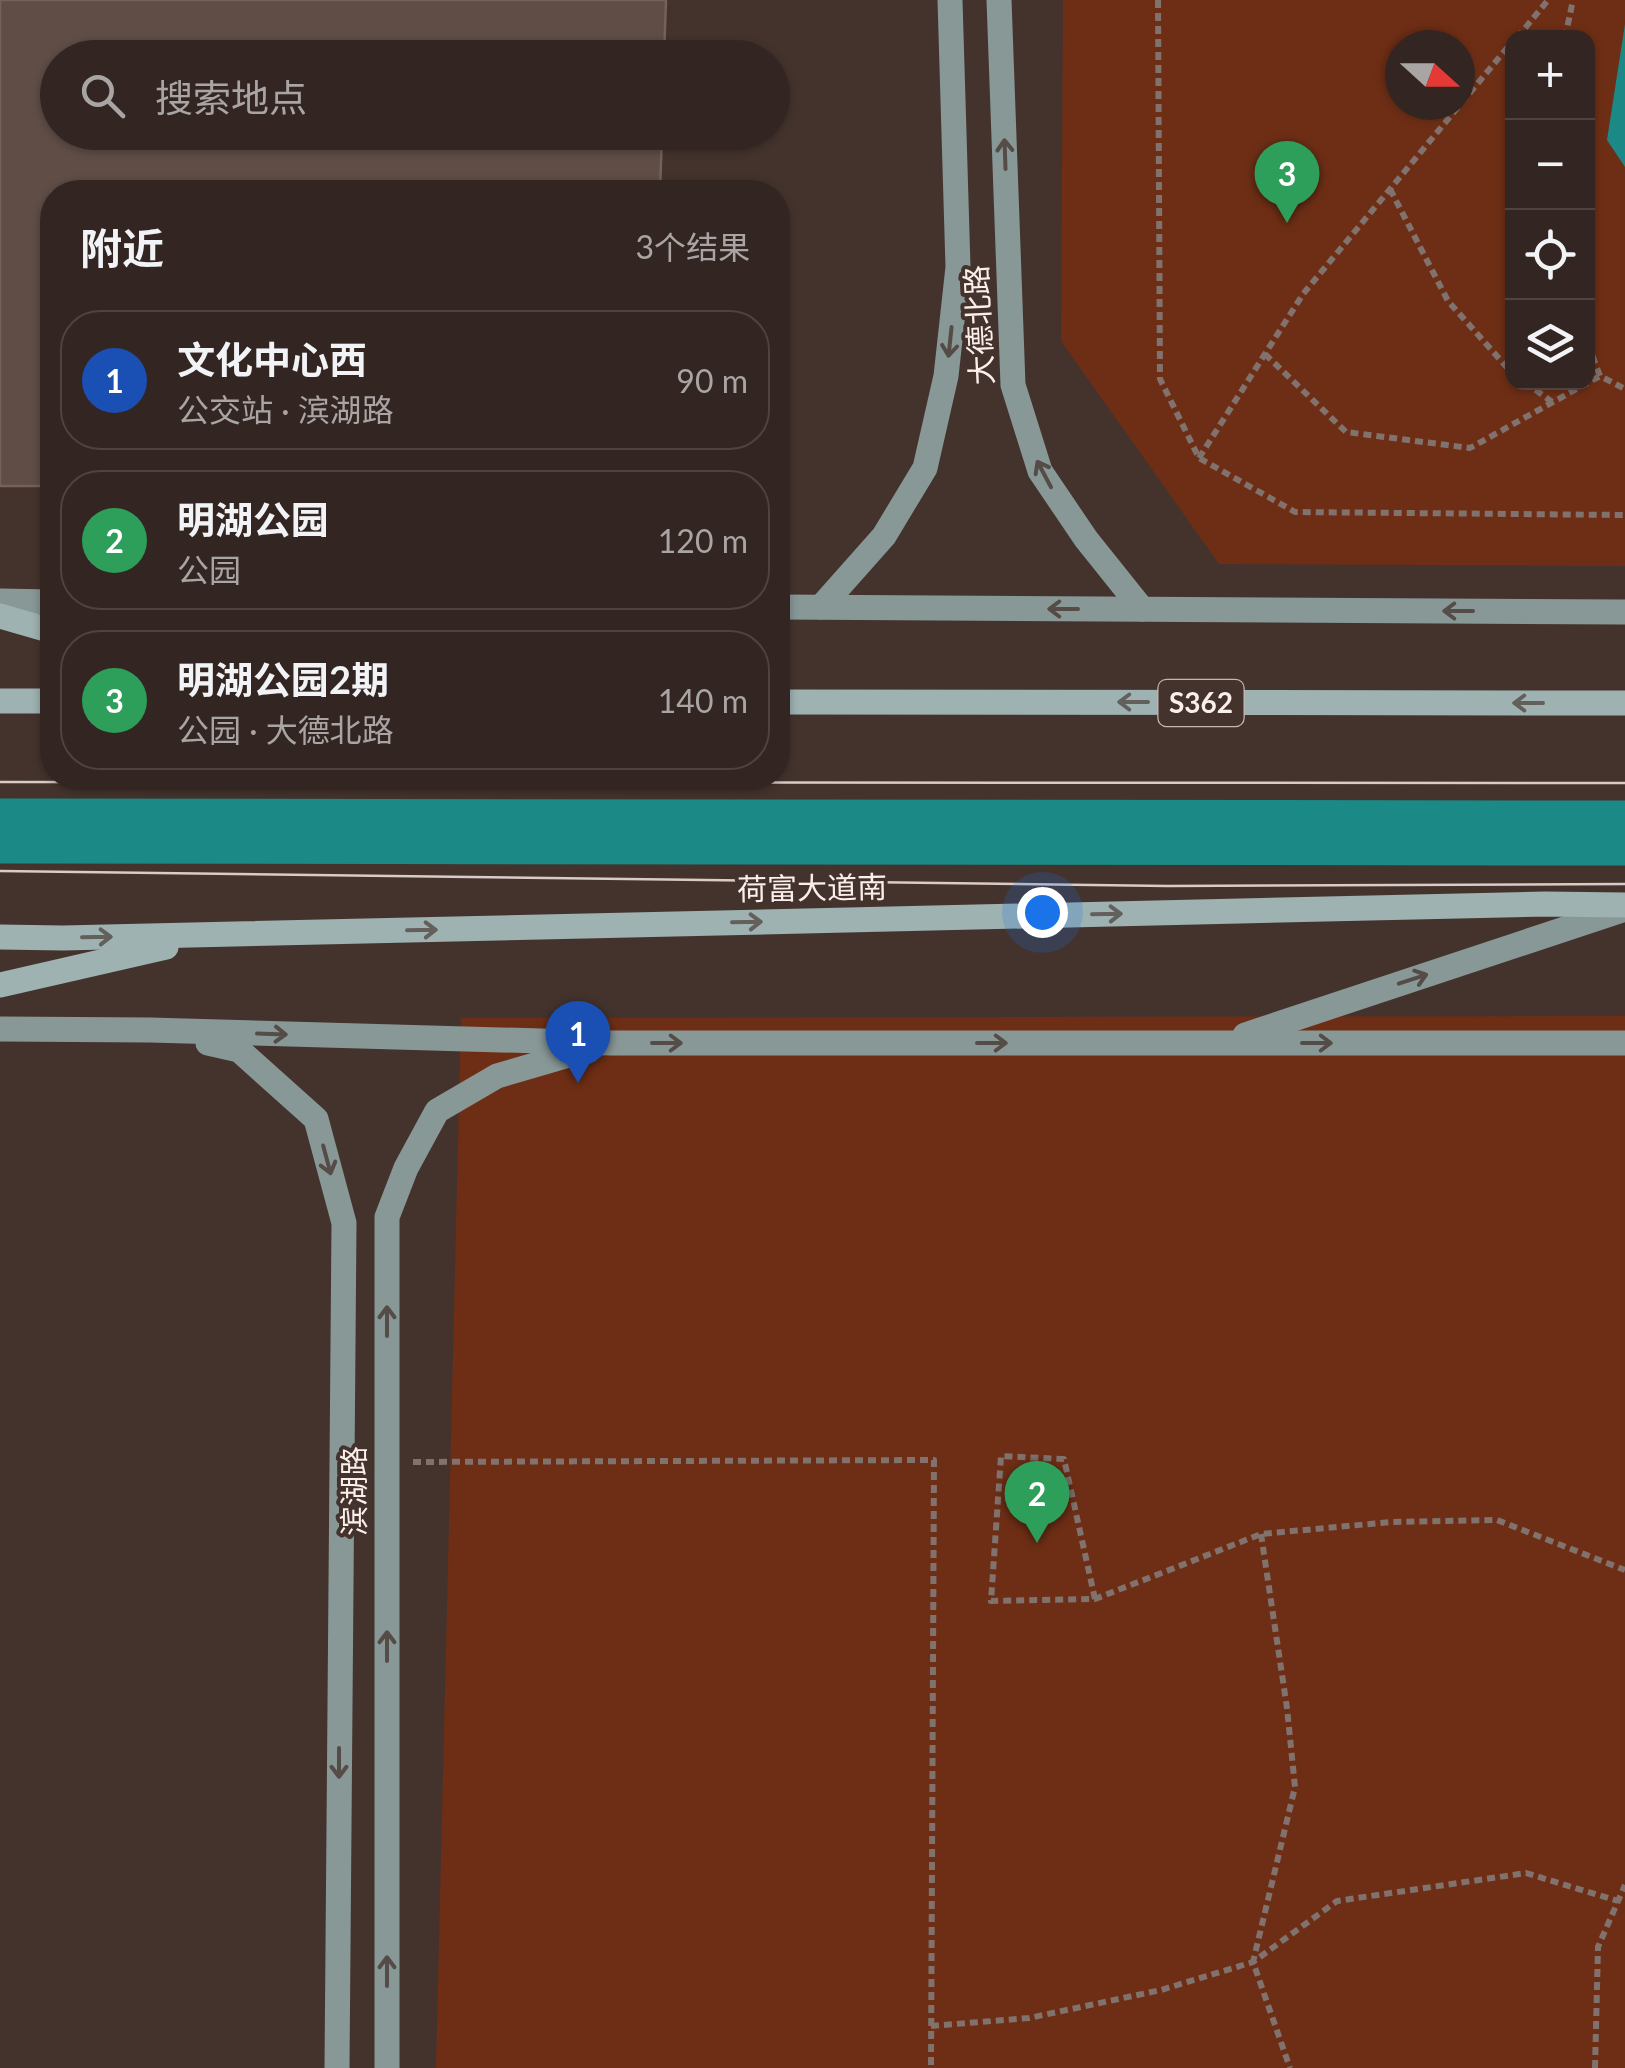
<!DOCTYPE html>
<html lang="zh">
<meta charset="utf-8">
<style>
body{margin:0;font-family:Lato,"Noto Sans SC",sans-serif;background:#3e322f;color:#f1f3f6}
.controls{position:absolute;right:30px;top:30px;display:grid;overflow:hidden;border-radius:20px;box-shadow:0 2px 8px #0004}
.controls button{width:90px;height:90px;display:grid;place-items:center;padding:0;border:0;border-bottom:2px solid #4e4340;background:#332622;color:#f1f3f6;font:50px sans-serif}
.compass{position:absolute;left:1385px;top:30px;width:90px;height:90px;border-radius:50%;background:#332622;box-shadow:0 2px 8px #0004;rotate:111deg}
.you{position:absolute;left:1042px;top:912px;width:35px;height:35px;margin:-25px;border:8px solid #fff;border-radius:50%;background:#1a73e8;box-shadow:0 0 0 15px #1a73e833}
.badge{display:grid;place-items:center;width:65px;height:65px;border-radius:50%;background:#53cdc9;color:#fff;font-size:32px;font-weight:700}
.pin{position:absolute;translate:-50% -82px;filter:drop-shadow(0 2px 5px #0008)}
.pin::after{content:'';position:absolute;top:52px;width:35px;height:30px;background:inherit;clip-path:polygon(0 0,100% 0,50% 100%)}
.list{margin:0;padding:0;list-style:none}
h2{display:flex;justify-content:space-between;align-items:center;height:130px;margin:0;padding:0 40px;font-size:42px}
h2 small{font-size:32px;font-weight:400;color:#a9a5a5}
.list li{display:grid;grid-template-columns:65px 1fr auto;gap:30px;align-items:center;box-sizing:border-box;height:140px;margin:0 20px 20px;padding:0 20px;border:2px solid #4e4340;border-radius:40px}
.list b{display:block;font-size:38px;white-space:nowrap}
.list p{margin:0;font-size:32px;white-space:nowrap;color:#a9a5a5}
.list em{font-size:32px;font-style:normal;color:#a9a5a5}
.icon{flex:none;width:55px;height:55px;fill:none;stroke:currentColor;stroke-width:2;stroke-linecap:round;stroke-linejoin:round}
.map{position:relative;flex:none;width:1625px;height:2068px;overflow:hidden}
.search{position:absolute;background:#332622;box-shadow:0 2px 8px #0004;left:40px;top:40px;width:750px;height:110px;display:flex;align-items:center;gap:25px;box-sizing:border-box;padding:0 35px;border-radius:55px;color:#a9a5a5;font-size:38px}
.panel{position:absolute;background:#332622;box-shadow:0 2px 8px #0004;left:40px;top:180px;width:750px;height:610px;border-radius:40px}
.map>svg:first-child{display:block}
.green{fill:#6e2e15;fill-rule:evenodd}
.water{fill:#1b8a87}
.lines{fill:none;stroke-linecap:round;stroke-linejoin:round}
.river{stroke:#1b8a87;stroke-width:65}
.building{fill:#5f4d46;stroke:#74615a;stroke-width:2.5}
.path{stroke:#81726d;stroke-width:6;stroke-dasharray:8 5;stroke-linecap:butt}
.secondary{stroke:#889897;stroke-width:25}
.primary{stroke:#9db2b1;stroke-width:25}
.tram{stroke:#d8cbc8;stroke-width:2.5}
.oneway{stroke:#554c48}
.oneway2{stroke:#635f5b}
.labels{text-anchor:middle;stroke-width:8;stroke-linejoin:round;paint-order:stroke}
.shield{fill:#44332d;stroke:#c4b7b3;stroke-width:2.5}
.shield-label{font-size:28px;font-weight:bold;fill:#fbefec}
.street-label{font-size:30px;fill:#fbefec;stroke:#44332d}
</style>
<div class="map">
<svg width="1625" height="2068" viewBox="0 0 1625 2068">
<rect width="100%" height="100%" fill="#44332d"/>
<g class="green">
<path d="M1063,0h562v566l-406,-2 -158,-223zM1512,38h76v344h-76zM1400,45h60v60h-60z"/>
<polygon points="1625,1016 1625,2068 436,2068 461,1018"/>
</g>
<polygon class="water" points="1625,24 1625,167 1607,140"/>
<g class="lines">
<polyline class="river" points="0,831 1625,833"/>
</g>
<polygon class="building" points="0,0 666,0 664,58 58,58 58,132 662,132 660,192 52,192 52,486 0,486"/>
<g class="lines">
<g class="path">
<polyline points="1158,0 1160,379 1199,458 1295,512 1625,515"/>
<polyline points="1517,38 1548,0"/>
<polyline points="1565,38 1573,0"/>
<polyline points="1390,189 1448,301 1512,373"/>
<polyline points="1588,344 1600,376 1625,389"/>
<polyline points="1265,354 1346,432 1470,448 1600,376"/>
<polyline points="1525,382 1552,402"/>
<polyline points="1199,458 1303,294 1512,42"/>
<polyline points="413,1462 934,1460 931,2068"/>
<polyline points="1261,1534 1287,1708 1295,1787 1253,1962 1290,2068"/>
<polyline points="1095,1599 1064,1459 1001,1456 991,1601 1095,1599 1261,1534 1391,1522 1497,1520 1625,1570"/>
<polyline points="931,2026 1029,2018 1161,1990 1253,1962 1337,1901 1526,1873 1618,1901"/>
<polyline points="1595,2068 1598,1947 1625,1885"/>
</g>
<g class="secondary">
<polyline points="999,0 1013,385 1040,471 1086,539 1142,609"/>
<polyline points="0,601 52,602"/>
<polyline points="778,607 1625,612"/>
<polyline points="821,607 884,536 925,468 946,376 958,267 950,0"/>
<polyline points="0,1029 150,1030 610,1043 1625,1043"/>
<polyline points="1245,1035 1625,909"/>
<polyline points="208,1043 239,1050 316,1119 344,1223 337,2068"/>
<polyline points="387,2068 387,1217 406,1168 437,1111 497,1076 586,1050"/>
</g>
<g class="primary">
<polyline points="0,616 52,631"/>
<polyline points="0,701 52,701"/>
<polyline points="778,702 1625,703"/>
<polyline points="0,937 63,938 1545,904 1625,905"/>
<polyline points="0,985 166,947"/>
</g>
<g class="tram">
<polyline points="0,782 1625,783"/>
<polyline points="0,871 1168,886 1625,884"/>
</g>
</g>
<defs><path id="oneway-shaft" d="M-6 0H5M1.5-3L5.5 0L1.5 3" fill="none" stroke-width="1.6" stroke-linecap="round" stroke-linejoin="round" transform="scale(2.5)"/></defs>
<g class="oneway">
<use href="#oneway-shaft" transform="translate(1005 154) rotate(-92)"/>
<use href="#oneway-shaft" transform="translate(950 342) rotate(96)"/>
<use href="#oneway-shaft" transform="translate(1044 474) rotate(-118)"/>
<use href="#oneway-shaft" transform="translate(1063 609) rotate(-180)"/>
<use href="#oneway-shaft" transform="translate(1458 611) rotate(-180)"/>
<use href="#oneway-shaft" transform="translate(1413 979) rotate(-18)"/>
<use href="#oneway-shaft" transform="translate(272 1034) rotate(2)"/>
<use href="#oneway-shaft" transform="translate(667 1043)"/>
<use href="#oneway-shaft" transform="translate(992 1043)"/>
<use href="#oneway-shaft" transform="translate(1317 1043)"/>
<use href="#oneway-shaft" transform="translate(327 1160) rotate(75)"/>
<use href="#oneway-shaft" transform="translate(387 1321) rotate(-90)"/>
<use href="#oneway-shaft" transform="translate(387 1646) rotate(-90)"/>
<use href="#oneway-shaft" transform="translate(339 1763) rotate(90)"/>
<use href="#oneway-shaft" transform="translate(387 1971) rotate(-90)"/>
</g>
<g class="oneway2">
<use href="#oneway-shaft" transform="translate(1133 702) rotate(-180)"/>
<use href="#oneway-shaft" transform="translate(1528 703) rotate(-180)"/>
<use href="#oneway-shaft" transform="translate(1107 914) rotate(-1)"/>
<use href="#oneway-shaft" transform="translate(747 922) rotate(-1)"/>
<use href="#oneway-shaft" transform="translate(422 930) rotate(-1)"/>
<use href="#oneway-shaft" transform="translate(97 937) rotate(-1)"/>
</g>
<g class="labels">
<rect class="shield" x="1158.5" y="680" width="85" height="46" rx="8"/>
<g class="shield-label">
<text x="1201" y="713">S362</text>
</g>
<g class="street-label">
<text transform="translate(980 325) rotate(-93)" y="10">大德北路</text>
<text transform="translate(812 889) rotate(-1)" y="10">荷富大道南</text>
<text transform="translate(355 1491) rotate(-90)" y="10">滨湖路</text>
</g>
</g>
</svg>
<div class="controls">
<button>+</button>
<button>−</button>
<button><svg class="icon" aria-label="locate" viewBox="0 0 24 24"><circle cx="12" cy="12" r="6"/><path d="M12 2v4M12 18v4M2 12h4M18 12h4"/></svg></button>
<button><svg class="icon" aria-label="layers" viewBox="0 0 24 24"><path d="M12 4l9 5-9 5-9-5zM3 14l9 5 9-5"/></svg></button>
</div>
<svg class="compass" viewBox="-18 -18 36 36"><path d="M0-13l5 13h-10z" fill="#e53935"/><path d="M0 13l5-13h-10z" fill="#a9a5a5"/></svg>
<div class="you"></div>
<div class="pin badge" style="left:578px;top:1083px;background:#1a4fb4">1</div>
<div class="pin badge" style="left:1037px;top:1543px;background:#2e9e5b">2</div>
<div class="pin badge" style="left:1287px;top:223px;background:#2e9e5b">3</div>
<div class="search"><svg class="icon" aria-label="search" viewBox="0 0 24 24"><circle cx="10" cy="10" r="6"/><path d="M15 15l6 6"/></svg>搜索地点</div>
<section class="panel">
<h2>附近<small>3个结果</small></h2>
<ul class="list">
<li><span class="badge" style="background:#1a4fb4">1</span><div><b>文化中心西</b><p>公交站 · 滨湖路</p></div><em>90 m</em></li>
<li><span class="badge" style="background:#2e9e5b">2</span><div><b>明湖公园</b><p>公园</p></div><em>120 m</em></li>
<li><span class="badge" style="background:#2e9e5b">3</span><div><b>明湖公园2期</b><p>公园 · 大德北路</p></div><em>140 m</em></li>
</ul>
</section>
</div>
